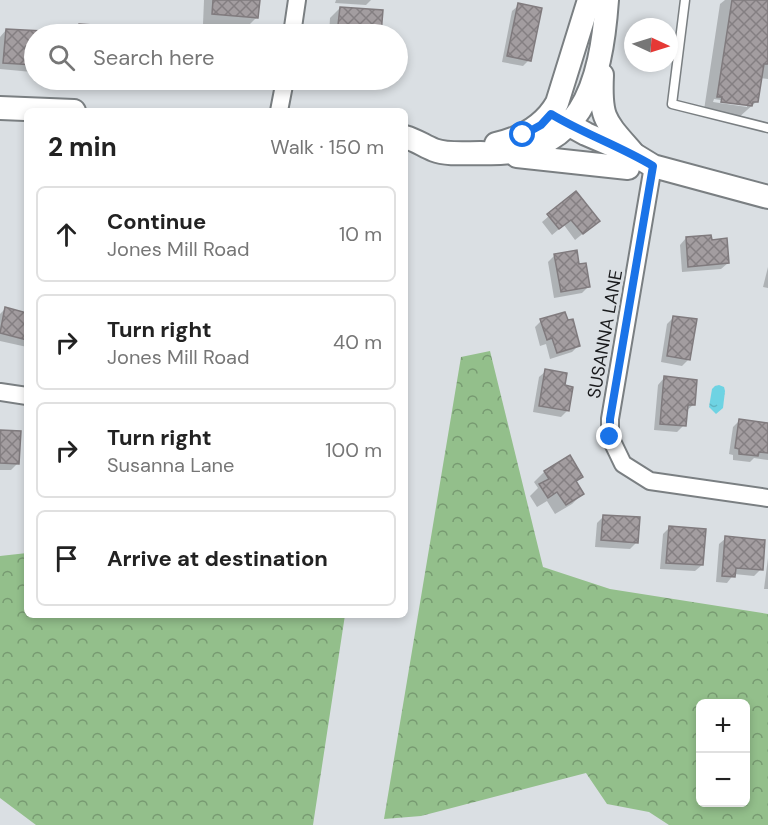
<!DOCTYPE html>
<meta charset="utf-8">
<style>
body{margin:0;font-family:"DM Sans",sans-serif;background:#f6f6f6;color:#222}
.controls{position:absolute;right:18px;bottom:18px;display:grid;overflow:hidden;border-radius:9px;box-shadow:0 3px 9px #0003}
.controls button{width:54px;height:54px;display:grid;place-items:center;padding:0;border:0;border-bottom:2px solid #e0e0e0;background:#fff;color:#222;font:30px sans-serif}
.compass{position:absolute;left:624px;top:18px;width:54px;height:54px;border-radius:50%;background:#fff;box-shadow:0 3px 9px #0003;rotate:94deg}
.stop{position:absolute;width:18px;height:18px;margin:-14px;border:4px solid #1a73e8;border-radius:50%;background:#fff}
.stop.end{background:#1a73e8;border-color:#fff;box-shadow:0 2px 6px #0008}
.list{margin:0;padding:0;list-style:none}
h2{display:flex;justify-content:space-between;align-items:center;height:78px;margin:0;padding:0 24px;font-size:26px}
h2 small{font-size:20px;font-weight:400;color:#767676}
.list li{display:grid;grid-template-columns:39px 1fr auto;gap:18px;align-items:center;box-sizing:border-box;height:96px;margin:0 12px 12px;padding:0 12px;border:2px solid #e0e0e0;border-radius:9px}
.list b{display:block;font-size:22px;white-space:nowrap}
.list p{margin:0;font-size:20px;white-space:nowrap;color:#767676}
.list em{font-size:20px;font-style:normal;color:#767676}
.icon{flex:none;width:33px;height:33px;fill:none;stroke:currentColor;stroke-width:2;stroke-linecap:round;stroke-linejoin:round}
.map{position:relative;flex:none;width:768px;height:825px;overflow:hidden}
.search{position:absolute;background:#fff;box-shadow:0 3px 9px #0003;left:24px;top:24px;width:384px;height:66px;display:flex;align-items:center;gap:15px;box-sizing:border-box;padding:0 21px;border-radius:33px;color:#767676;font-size:22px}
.panel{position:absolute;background:#fff;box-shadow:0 3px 9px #0003;left:24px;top:108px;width:384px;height:510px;border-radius:9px}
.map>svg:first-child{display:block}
.forest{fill:url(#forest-crowns);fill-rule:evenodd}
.water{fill:url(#water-ripples)}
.shadow{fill:#0003;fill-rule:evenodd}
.building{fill:url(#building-cross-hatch);stroke:#807b7e;stroke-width:1.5}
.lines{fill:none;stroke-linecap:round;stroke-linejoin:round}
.lane-casing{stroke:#7a7f82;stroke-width:11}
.street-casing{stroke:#7a7f82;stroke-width:20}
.secondary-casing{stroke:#7a7f82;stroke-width:26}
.lane{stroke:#fff;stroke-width:8}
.street{stroke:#fff;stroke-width:16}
.secondary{stroke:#fff;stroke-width:22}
.route{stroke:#1a73e8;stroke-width:8}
.labels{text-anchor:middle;stroke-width:6;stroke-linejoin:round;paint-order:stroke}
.street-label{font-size:18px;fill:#191a1c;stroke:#dadfe3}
</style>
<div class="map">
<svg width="768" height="825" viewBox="0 0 768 825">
<defs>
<pattern id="forest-crowns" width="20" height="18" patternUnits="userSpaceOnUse" patternTransform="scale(1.5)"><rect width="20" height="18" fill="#93bf8b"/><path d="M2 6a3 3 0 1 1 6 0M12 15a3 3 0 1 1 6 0" fill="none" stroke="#779a71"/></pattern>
<pattern id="water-ripples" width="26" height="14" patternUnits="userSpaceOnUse" patternTransform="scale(1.5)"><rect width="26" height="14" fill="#6ed3e3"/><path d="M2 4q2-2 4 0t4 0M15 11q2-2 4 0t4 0" fill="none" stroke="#5fb5c2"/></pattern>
<pattern id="building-cross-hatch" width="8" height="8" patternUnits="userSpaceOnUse" patternTransform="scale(1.5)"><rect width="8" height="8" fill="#a39da0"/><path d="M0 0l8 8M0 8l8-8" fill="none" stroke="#847f82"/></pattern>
</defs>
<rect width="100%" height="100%" fill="#dadfe3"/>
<g class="forest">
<path d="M490,351l53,216 67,22 158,25v211h-99l-20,-13 -42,-8 -21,-31 -165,43 -37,3 77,-462zM700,704h46v98h-46z"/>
<polygon points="27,553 27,615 345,615 313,825 36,825 0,798 0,556"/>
</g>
<polygon class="water" points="719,385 724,387 725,391 723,408 716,414 709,407 712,389 715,386"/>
<g class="shadow">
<polygon points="204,0 258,0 257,17 247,27 203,24"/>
<polygon points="336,0 371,0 366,5 335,3"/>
<path d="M725,0h43v79l-8,-1 -4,24 -19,17 -33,-9 16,-106zM714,99l33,5v3l-34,-5z"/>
<polygon points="519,5 529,60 523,66 502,62 512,11"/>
<polygon points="340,8 382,11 380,34 329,34 330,18"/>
<polygon points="79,25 91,26 90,34 72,34"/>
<polygon points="6,30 41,33 41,34 34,34 34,69 32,72 0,69 0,37"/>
<polygon points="204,80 242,80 239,82"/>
<polygon points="326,80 372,80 366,88 326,85"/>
<polygon points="576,193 591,227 575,240 564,225 552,235 542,222"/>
<polygon points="686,238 728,263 721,269 682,272 680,245"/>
<polygon points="555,255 578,266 589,286 582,293 554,298 548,262"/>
<polygon points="768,267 768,288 763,287"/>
<polygon points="5,309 27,314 27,347 0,341 0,314"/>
<polygon points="674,317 689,359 682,366 661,362 667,324"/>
<polygon points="541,321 579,345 572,352 550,359 546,344 540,346 535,327"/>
<polygon points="546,371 563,387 568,410 561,417 533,412 539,377"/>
<polygon points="664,378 693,405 686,411 684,425 677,432 654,430 658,385"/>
<polygon points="740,420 768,425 768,460 754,458 750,462 733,460 733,455 729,454 733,427"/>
<polygon points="0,431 17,464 11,470 0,470"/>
<polygon points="569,457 581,476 575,483 582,494 572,504 555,514 547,501 537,507 530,496 538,488 534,482 544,472"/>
<polygon points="604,516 637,542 630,549 595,547 597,523"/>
<polygon points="669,528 702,565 695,571 660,569 663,534"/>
<polygon points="726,538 761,569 754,576 734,574 727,583 716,582 719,544"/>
<polygon points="768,558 768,589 764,589"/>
</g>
<g class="building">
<polygon points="213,0 260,0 258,18 212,14"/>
<polygon points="732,0 768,0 768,64 764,64 758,102 753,102 752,106 721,102 722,97 717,97"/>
<polygon points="518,3 542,8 531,61 507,56"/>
<polygon points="340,7 383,10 381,34 337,34"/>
<polygon points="79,24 93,25 92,34 78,34"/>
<polygon points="6,29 43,31 43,34 34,34 34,65 3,63"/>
<polygon points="576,191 600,221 583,234 571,220 559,229 547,214"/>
<polygon points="711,235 712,240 727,238 729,263 688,267 686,237"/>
<polygon points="577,250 579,264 586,263 590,287 561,292 554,254"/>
<polygon points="5,307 27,313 27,340 0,333"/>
<polygon points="565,312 568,320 573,319 580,346 557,353 552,338 547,340 540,319"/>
<polygon points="673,316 697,319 690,360 667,356"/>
<polygon points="545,369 567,373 565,385 573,387 569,411 539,406"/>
<polygon points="664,376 697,380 695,405 688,405 686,426 660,424"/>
<polygon points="739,419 768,423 768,453 759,452 758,456 739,454 739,449 735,448"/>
<polygon points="0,430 21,431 19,464 0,463"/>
<polygon points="570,455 583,477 576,481 584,494 566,505 557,492 548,498 539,484 549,479 544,471"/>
<polygon points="603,515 640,517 638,543 601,540"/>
<polygon points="669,526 706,529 703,565 666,563"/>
<polygon points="725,536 765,540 763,570 736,568 735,577 722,576"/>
</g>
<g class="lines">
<defs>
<polyline id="lane" points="685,0 672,104 768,128"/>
<g id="street">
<polyline points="292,34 297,0"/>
<polyline points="279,111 285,80"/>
<polyline points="653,166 610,419 610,437 623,464 650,481 768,498"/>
<polyline points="0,392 27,396"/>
</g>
<g id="secondary">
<path d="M602,75c-2,43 2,45 30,77"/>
<polyline points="0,108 74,111"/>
<polyline points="557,118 586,134 635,155 653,166 768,197"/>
<path d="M405,137c11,3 19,9 29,13 13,5 32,3 46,3 102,6 121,-69 127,-153"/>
<path d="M496,144c26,-6 48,-18 61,-41l32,-103"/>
<polyline points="517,156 628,168"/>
</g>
</defs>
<use href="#lane" class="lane-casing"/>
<use href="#street" class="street-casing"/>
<use href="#secondary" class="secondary-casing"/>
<use href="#lane" class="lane"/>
<use href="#street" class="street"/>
<use href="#secondary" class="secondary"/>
</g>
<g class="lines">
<path class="route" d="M523,135l18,-10 10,-11c33,20 69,32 102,52l-43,253v18"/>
</g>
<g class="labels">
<g class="street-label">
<text transform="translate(605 334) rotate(-80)" y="6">SUSANNA LANE</text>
</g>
</g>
</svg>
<div class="controls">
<button>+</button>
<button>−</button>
</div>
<svg class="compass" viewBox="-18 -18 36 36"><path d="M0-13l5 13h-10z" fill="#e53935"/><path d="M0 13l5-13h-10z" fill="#767676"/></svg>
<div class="stop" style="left:523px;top:135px"></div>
<div class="stop end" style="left:610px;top:437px"></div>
<div class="search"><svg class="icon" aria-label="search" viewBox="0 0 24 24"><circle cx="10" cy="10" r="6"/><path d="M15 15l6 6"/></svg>Search here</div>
<section class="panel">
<h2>2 min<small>Walk · 150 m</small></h2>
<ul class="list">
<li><svg class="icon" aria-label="ahead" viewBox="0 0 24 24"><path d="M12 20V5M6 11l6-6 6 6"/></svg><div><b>Continue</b><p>Jones Mill Road</p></div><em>10 m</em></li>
<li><svg class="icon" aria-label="right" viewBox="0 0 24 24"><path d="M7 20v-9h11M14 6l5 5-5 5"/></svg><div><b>Turn right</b><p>Jones Mill Road</p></div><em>40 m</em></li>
<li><svg class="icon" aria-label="right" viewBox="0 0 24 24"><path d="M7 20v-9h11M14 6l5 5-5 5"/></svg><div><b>Turn right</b><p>Susanna Lane</p></div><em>100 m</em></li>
<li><svg class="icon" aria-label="arrive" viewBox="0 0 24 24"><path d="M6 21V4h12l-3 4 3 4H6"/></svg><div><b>Arrive at destination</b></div></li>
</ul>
</section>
</div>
